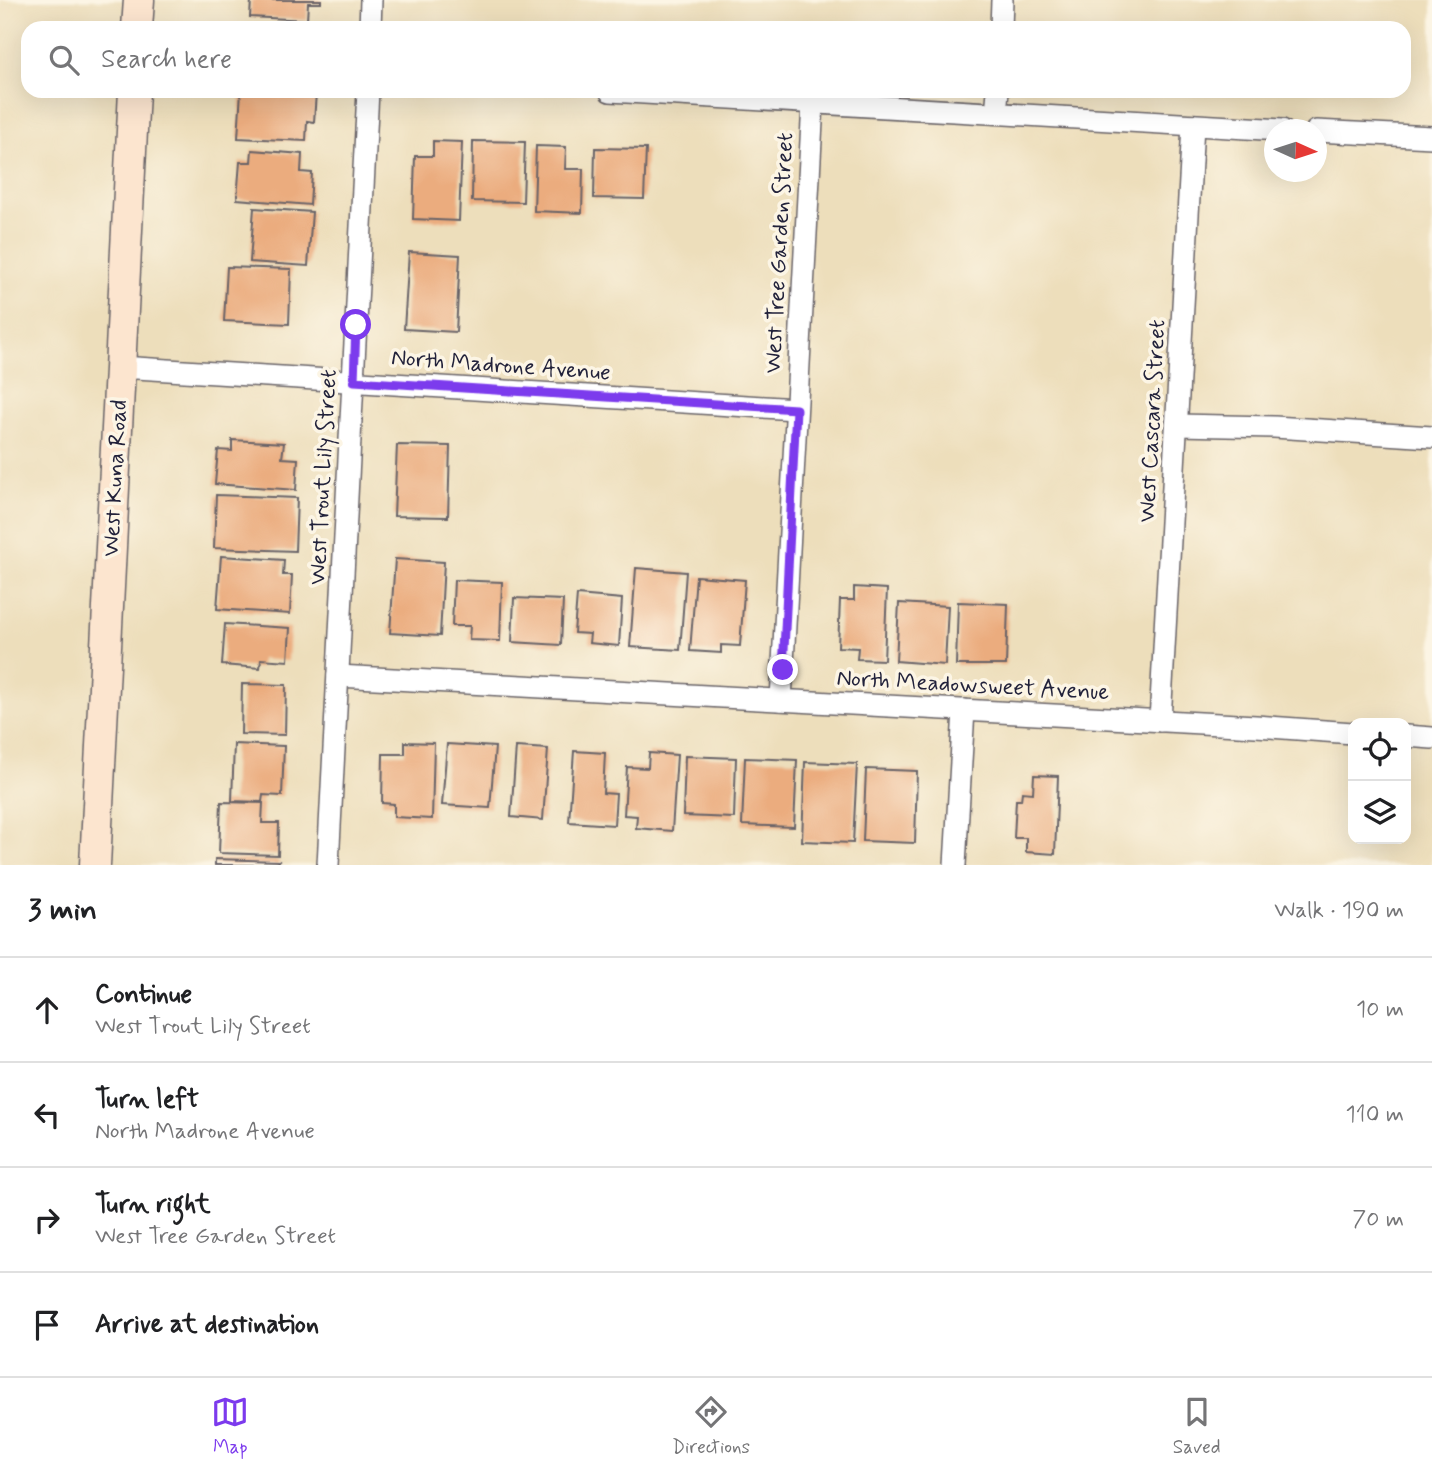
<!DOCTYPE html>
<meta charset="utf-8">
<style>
body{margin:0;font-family:Mynerve,sans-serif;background:#f6f6f6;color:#202124}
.controls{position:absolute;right:21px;bottom:21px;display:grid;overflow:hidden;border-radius:14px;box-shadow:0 7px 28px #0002}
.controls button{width:63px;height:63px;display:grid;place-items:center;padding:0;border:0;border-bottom:2px solid #e0e0e0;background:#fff;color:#202124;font:35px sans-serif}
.compass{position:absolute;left:1264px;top:119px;width:63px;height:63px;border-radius:50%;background:#fff;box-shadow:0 7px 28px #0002;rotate:93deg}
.stop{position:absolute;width:21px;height:21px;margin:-16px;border:5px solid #7c3aed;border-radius:50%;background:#fff}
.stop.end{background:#7c3aed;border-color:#fff;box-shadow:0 2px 7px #0008}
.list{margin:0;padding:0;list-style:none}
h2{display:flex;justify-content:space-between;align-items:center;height:91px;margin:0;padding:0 28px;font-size:30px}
h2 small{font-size:23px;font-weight:400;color:#757577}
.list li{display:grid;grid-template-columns:46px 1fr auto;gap:21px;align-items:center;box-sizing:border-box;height:105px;padding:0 28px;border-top:2px solid #e0e0e0}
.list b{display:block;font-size:26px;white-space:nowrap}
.list p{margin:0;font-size:23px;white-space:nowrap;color:#757577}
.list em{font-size:23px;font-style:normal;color:#757577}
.icon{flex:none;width:38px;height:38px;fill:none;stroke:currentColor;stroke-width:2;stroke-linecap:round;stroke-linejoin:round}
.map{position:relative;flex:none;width:1432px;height:865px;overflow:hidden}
.search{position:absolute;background:#fff;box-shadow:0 7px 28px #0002;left:21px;right:21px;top:21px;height:77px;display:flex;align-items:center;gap:18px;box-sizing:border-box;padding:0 24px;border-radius:21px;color:#757577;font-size:26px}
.sheet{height:511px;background:#fff}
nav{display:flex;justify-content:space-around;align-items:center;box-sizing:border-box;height:98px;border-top:2px solid #e0e0e0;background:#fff;font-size:19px;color:#757577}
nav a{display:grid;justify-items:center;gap:4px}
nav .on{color:#7c3aed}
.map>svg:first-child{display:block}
.building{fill:#ebac7e}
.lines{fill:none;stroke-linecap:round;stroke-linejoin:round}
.street-casing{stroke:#696468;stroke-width:24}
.secondary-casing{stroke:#696468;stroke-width:33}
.street{stroke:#fff;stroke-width:21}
.secondary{stroke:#fce5cf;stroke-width:30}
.route{stroke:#7c3aed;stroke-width:9}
.labels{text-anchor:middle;stroke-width:7;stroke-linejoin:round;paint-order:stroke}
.street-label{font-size:23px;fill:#22223b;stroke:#fcf5e5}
</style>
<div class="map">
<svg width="1432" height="865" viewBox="0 0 1432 865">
<rect width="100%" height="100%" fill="#fcf5e5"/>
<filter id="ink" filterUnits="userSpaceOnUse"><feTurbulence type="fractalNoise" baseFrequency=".0143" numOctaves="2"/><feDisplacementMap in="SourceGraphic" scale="14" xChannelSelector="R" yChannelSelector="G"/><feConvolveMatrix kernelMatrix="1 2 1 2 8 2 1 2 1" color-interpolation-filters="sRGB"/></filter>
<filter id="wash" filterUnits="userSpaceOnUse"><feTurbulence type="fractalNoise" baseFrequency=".00686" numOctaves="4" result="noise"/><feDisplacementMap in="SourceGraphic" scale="28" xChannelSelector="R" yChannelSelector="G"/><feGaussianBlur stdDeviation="1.57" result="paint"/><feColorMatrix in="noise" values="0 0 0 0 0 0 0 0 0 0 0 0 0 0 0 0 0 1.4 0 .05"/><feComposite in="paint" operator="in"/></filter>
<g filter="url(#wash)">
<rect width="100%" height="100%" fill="#eddebb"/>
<g id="blocks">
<g class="building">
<polygon points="251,0 321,0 321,3 308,3 307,20 250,17"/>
<polygon points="241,91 316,92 314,122 307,121 306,141 238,138"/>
<polygon points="433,141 462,142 459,221 413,219 415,156 433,156"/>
<polygon points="473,141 525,142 523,202 472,201"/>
<polygon points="536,146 566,147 565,169 583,169 582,213 534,211"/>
<polygon points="595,148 646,149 644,199 594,198"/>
<polygon points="252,150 302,154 301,172 312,173 310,205 237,199 240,162 251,162"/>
<polygon points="254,208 312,212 308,266 250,262"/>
<polygon points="409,252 460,255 456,332 404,329"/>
<polygon points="227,267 291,269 289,324 224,321"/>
<polygon points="232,440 284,443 282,458 298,459 296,490 215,484 218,450 232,451"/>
<polygon points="397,445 450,446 448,517 394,516"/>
<polygon points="216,495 297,498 295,551 214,548"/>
<polygon points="221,556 284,560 283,575 292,575 290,614 217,609"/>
<polygon points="395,559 444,562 440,636 390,633"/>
<polygon points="636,568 686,572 680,650 630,647"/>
<polygon points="696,576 745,580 740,646 721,645 721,653 690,651"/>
<polygon points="454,580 502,582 500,641 469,640 470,626 452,626"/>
<polygon points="854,587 887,589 884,660 857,659 858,648 838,647 840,600 854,600"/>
<polygon points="577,595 622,599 619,646 589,643 590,634 574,633"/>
<polygon points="514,598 563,600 561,645 512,642"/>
<polygon points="958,602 1008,604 1006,665 956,665"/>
<polygon points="899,603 948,606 945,665 896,661"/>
<polygon points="225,624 290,628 288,661 261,659 260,668 222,665"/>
<polygon points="242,684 286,685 285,735 241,734"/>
<polygon points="405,742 434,743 432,819 394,817 394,804 382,803 383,754 405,754"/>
<polygon points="234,744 284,746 282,796 263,795 262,802 232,801"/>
<polygon points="447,744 495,747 490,808 442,805"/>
<polygon points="516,747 548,749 543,820 511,817"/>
<polygon points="574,751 605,753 603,793 616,794 614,825 569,822"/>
<polygon points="649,753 677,755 672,831 636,828 637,816 624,815 627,767 648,768"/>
<polygon points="685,756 736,758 734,818 683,816"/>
<polygon points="745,758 797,760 794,827 742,825"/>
<polygon points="805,762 857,764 853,843 802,841"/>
<polygon points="866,769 917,771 915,843 863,841"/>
<polygon points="1034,775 1058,776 1055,854 1026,852 1026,838 1014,838 1016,800 1021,800 1022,792 1033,793"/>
<polygon points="221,802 263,803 262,823 279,823 278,855 219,853"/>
<polygon points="215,859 279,861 278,865 215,865"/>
</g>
</g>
</g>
<g filter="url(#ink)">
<use href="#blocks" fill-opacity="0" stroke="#696468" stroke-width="2"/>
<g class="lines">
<defs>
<g id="street">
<polyline points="370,28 371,0"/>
<polyline points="1001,28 1002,0"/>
<polyline points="610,91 1282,130"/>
<polyline points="996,113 998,91"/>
<polyline points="1316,131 1432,137"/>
<polyline points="120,367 796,409"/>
<polyline points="1177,425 1274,427 1432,437"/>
<polyline points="338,676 1256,726 1353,733"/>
<polyline points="781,700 813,103"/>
<polyline points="1160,721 1193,125"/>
<polyline points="1406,736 1432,738"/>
<polyline points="328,865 368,91"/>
<polyline points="955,865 964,710"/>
</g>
<g id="secondary">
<polyline points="137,28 139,0"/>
<polyline points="95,865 134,91"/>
</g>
</defs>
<use href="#street" class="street-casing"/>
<use href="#secondary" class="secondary-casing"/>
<use href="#street" class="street"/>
<use href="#secondary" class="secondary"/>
</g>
</g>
<g class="lines" filter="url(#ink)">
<polyline class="route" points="356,325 354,381 796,409 783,670"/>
</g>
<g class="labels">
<g class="street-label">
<text transform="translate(778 253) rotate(-87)" y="8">West Tree Garden Street</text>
<text transform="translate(501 364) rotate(4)" y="8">North Madrone Avenue</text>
<text transform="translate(1151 421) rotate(-87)" y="8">West Cascara Street</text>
<text transform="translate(322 477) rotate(-87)" y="8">West Trout Lily Street</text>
<text transform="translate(114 478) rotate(-87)" y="8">West Kuna Road</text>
<text transform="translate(973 684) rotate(3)" y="8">North Meadowsweet Avenue</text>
</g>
</g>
</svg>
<div class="controls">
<button><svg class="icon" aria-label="locate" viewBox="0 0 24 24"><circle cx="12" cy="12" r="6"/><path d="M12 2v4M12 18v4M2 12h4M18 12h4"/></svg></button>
<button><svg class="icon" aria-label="layers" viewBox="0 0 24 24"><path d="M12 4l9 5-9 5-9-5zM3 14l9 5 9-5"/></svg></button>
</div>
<svg class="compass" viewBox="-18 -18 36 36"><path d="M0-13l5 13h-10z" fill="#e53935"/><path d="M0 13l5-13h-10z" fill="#757577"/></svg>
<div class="stop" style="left:356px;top:325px"></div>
<div class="stop end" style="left:783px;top:670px"></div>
<div class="search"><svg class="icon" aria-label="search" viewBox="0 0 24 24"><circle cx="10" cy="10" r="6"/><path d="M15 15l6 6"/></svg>Search here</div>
</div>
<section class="sheet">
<h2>3 min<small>Walk · 190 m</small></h2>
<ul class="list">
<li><svg class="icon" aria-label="ahead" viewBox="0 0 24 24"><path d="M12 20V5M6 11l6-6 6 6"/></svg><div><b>Continue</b><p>West Trout Lily Street</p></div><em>10 m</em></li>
<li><svg class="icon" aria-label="left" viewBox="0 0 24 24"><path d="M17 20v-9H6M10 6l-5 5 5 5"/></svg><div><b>Turn left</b><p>North Madrone Avenue</p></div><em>110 m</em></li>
<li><svg class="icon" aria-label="right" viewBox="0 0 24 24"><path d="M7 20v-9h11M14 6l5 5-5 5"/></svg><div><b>Turn right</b><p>West Tree Garden Street</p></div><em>70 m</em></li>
<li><svg class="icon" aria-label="arrive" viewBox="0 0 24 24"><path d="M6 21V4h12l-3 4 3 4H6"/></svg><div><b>Arrive at destination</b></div></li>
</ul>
</section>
<nav>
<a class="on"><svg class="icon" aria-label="map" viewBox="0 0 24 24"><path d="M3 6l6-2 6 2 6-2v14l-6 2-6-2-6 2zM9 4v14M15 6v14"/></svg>Map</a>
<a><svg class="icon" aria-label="directions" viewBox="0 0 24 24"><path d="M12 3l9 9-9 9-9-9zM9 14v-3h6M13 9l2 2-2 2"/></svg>Directions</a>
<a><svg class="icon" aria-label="saved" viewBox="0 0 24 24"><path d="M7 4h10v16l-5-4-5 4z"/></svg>Saved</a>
</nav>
